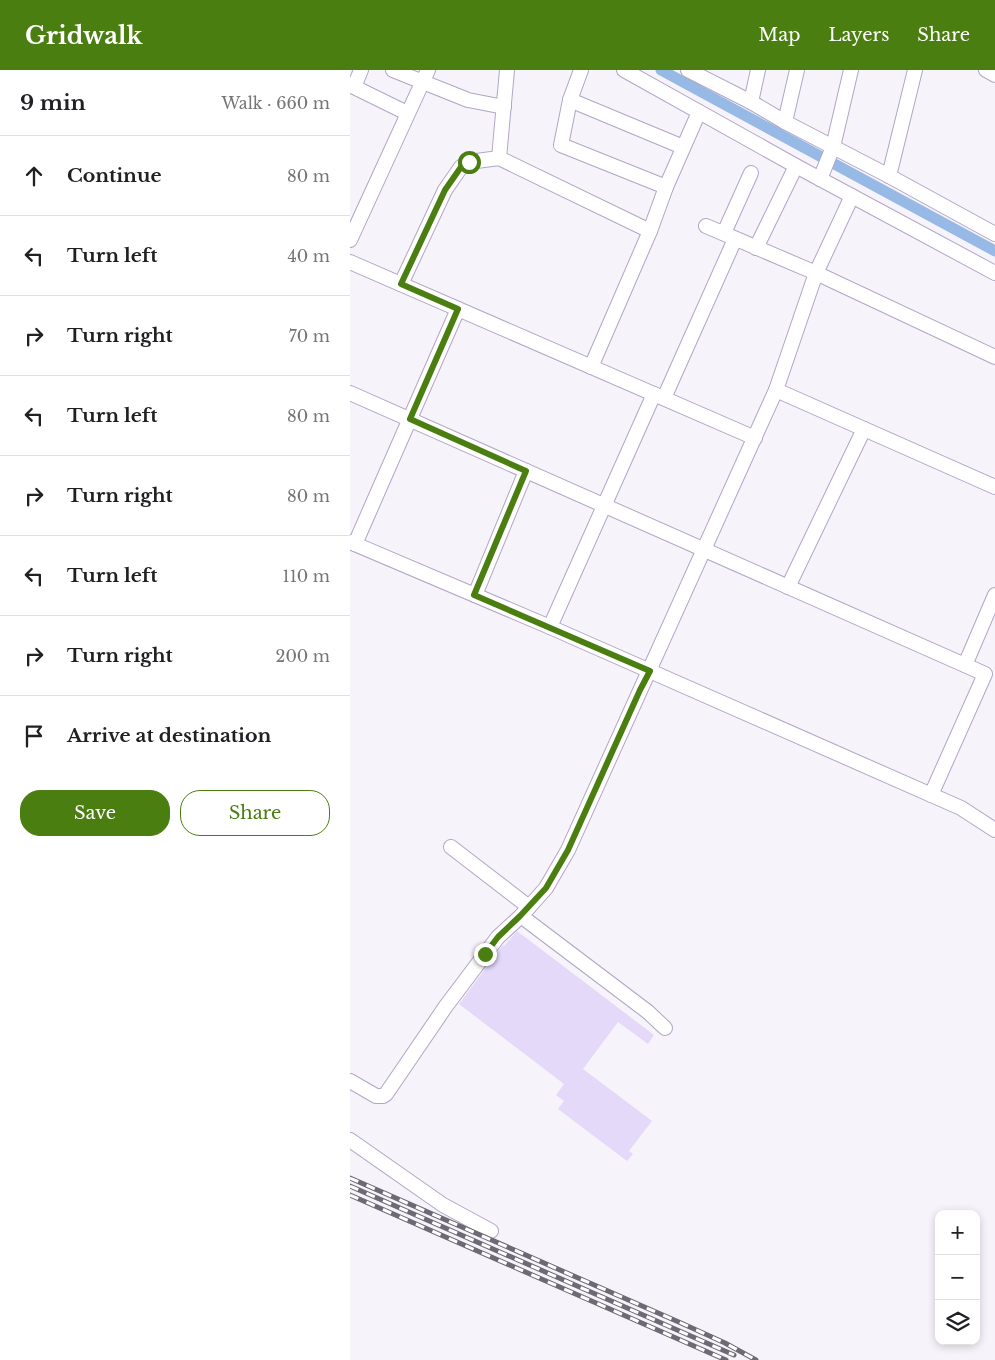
<!DOCTYPE html>
<meta charset="utf-8">
<style>
body{margin:0;font-family:"Libre Baskerville",serif;background:#f6f6f6;color:#202124}
.controls{position:absolute;right:15px;bottom:15px;display:grid;overflow:hidden;border-radius:10px;box-shadow:0 2px 8px #0003}
.controls button{width:45px;height:45px;display:grid;place-items:center;padding:0;border:0;border-bottom:1px solid #e0e0e0;background:#fff;color:#202124;font:25px sans-serif}
.stop{position:absolute;width:15px;height:15px;margin:-11px;border:4px solid #4b7e11;border-radius:50%;background:#fff}
.stop.end{background:#4b7e11;border-color:#fff;box-shadow:0 1px 5px #0008}
.list{margin:0;padding:0;list-style:none}
h2{display:flex;justify-content:space-between;align-items:center;height:65px;margin:0;padding:0 20px;font-size:21px}
h2 small{font-size:16px;font-weight:400;color:#757577}
.list li{display:grid;grid-template-columns:32px 1fr auto;gap:15px;align-items:center;box-sizing:border-box;height:80px;padding:0 20px;border-top:1px solid #e0e0e0}
.list b{display:block;font-size:19px;white-space:nowrap}
.list em{font-size:16px;font-style:normal;color:#757577}
.actions{display:flex;gap:10px;padding:15px 20px}
.actions a{flex:1;padding:11px 0;border:1px solid #4b7e11;border-radius:20px;text-align:center;font-size:18px;color:#4b7e11}
.actions .main{background:#4b7e11;color:#fff}
.icon{flex:none;width:28px;height:28px;fill:none;stroke:currentColor;stroke-width:2;stroke-linecap:round;stroke-linejoin:round}
.map{position:relative;flex:none;width:645px;height:1290px;overflow:hidden}
header{display:flex;align-items:center;gap:30px;box-sizing:border-box;height:70px;padding:0 25px;background:#4b7e11;color:#fff}
header strong{font-size:24px}
nav{display:flex;gap:28px;margin-inline-start:auto;font-size:18px}
main{display:flex}
aside{flex:1;background:#fff}
.map>svg:first-child{display:block}
.lines{fill:none;stroke-linecap:round;stroke-linejoin:round}
.canal{stroke:#96b9e5;stroke-width:11}
.building{fill:#e4d9f9}
.minor-casing{stroke:#b1a6c6;stroke-width:16}
.minor{stroke:#fff;stroke-width:14}
.rail-casing{stroke:#6e6a75;stroke-width:5}
.rail{stroke:#fff;stroke-width:3;stroke-dasharray:9;stroke-linecap:butt}
.route{stroke:#4b7e11;stroke-width:6}
</style>
<header>
<strong>Gridwalk</strong>
<nav><a>Map</a><a>Layers</a><a>Share</a></nav>
</header>
<main>
<aside>
<h2>9 min<small>Walk · 660 m</small></h2>
<ul class="list">
<li><svg class="icon" aria-label="ahead" viewBox="0 0 24 24"><path d="M12 20V5M6 11l6-6 6 6"/></svg><div><b>Continue</b></div><em>80 m</em></li>
<li><svg class="icon" aria-label="left" viewBox="0 0 24 24"><path d="M17 20v-9H6M10 6l-5 5 5 5"/></svg><div><b>Turn left</b></div><em>40 m</em></li>
<li><svg class="icon" aria-label="right" viewBox="0 0 24 24"><path d="M7 20v-9h11M14 6l5 5-5 5"/></svg><div><b>Turn right</b></div><em>70 m</em></li>
<li><svg class="icon" aria-label="left" viewBox="0 0 24 24"><path d="M17 20v-9H6M10 6l-5 5 5 5"/></svg><div><b>Turn left</b></div><em>80 m</em></li>
<li><svg class="icon" aria-label="right" viewBox="0 0 24 24"><path d="M7 20v-9h11M14 6l5 5-5 5"/></svg><div><b>Turn right</b></div><em>80 m</em></li>
<li><svg class="icon" aria-label="left" viewBox="0 0 24 24"><path d="M17 20v-9H6M10 6l-5 5 5 5"/></svg><div><b>Turn left</b></div><em>110 m</em></li>
<li><svg class="icon" aria-label="right" viewBox="0 0 24 24"><path d="M7 20v-9h11M14 6l5 5-5 5"/></svg><div><b>Turn right</b></div><em>200 m</em></li>
<li><svg class="icon" aria-label="arrive" viewBox="0 0 24 24"><path d="M6 21V4h12l-3 4 3 4H6"/></svg><div><b>Arrive at destination</b></div></li>
</ul>
<div class="actions"><a class="main">Save</a><a>Share</a></div>
</aside>
<div class="map">
<svg width="645" height="1290" viewBox="0 0 645 1290">
<rect width="100%" height="100%" fill="#f6f3fa"/>
<g class="lines">
<polyline class="canal" points="311,0 645,181"/>
</g>
<polygon class="building" points="167,861 304,965 298,974 268,952 233,999 302,1051 279,1081 283,1084 277,1091 208,1039 214,1031 206,1025 214,1014 109,934 153,875 154,876"/>
<g class="lines">
<defs>
<g id="minor">
<polyline points="11,0 4,17 57,43"/>
<polyline points="43,0 118,30 154,37"/>
<polyline points="231,0 220,30 211,75 316,117"/>
<polyline points="274,0 446,96 645,203"/>
<polyline points="338,0 401,32 435,52 539,106 645,164"/>
<polyline points="636,0 645,5"/>
<polyline points="220,30 333,77"/>
<polyline points="401,32 408,0"/>
<polyline points="435,52 447,0"/>
<polyline points="149,88 157,0"/>
<polyline points="539,106 565,0"/>
<polyline points="470,109 483,77 501,0"/>
<polyline points="356,156 466,203 645,287"/>
<polyline points="374,163 401,103"/>
<polyline points="0,170 78,0"/>
<polyline points="406,178 446,96"/>
<polyline points="0,192 405,368"/>
<polyline points="51,214 95,120 111,97 119,92 149,88 300,161"/>
<polyline points="241,297 300,161 316,117 349,42"/>
<polyline points="426,320 645,417"/>
<polyline points="0,323 635,604 581,725"/>
<polyline points="314,328 385,169"/>
<polyline points="0,472 200,557 611,738 645,760"/>
<polyline points="5,474 108,239"/>
<polyline points="438,517 514,359"/>
<polyline points="125,525 176,401"/>
<polyline points="200,557 304,324"/>
<polyline points="615,595 645,525"/>
<polyline points="101,777 179,837"/>
<polyline points="171,846 298,942 315,958"/>
<polyline points="0,1011 26,1026 33,1026 36,1024 96,936 148,867 171,846 196,818 218,780 426,320 466,203 502,126"/>
<polyline points="0,1070 93,1135 141,1161"/>
</g>
</defs>
<use href="#minor" class="minor-casing"/>
<use href="#minor" class="minor"/>
<defs>
<g id="rail">
<polyline points="0,1108 331,1253 375,1273 406,1290"/>
<polyline points="0,1116 384,1285"/>
<polyline points="0,1125 376,1290"/>
</g>
</defs>
<use href="#rail" class="rail-casing"/>
<use href="#rail" class="rail"/>
</g>
<g class="lines">
<polyline class="route" points="119,92 111,97 95,120 51,214 108,239 60,349 176,401 124,525 300,601 290,620 218,780 196,818 170,846 148,867 135,884"/>
</g>
</svg>
<div class="controls">
<button>+</button>
<button>−</button>
<button><svg class="icon" aria-label="layers" viewBox="0 0 24 24"><path d="M12 4l9 5-9 5-9-5zM3 14l9 5 9-5"/></svg></button>
</div>
<div class="stop" style="left:119px;top:92px"></div>
<div class="stop end" style="left:135px;top:884px"></div>
</div>
</main>
